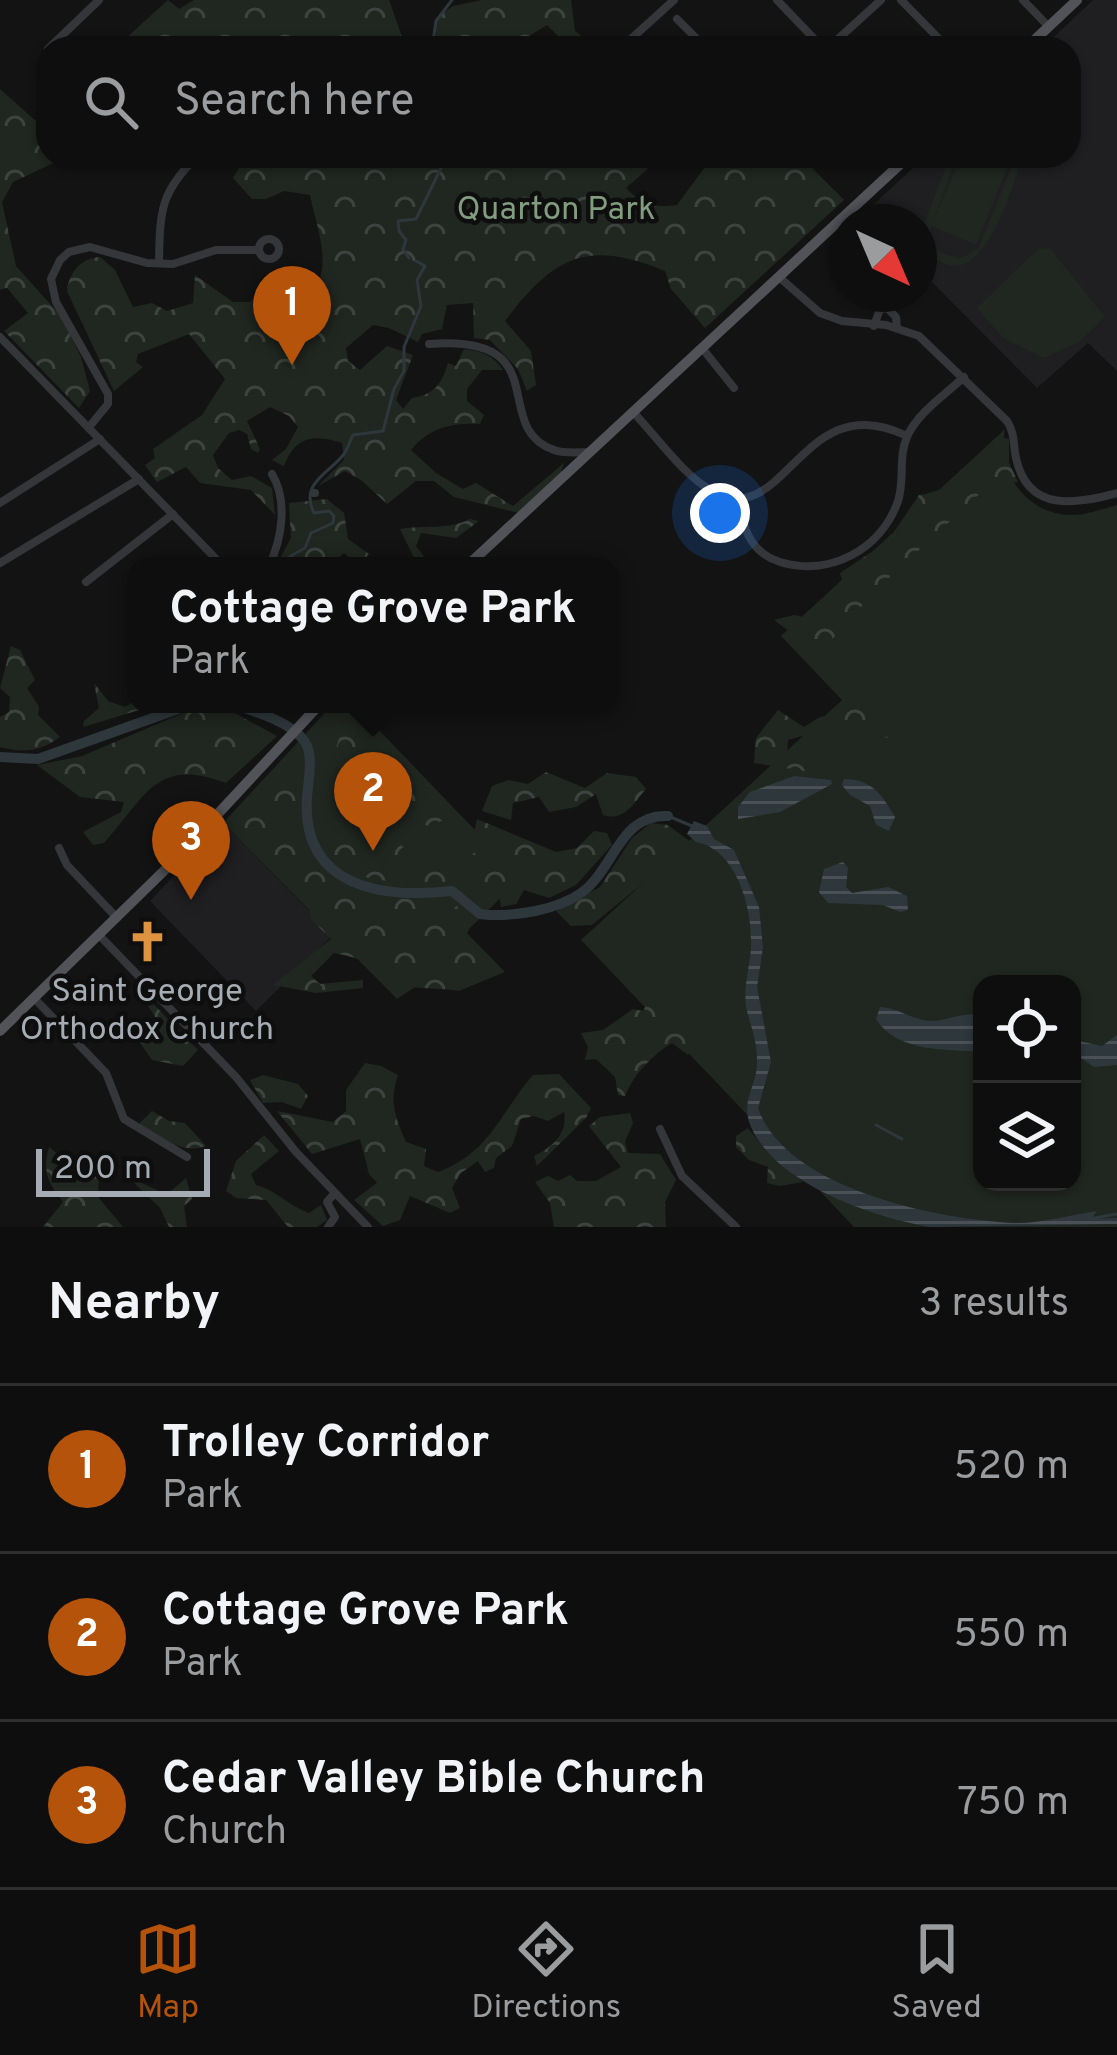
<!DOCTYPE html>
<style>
body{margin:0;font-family:Overpass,sans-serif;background:#1c1c1d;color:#f1f3f6}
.controls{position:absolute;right:36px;bottom:36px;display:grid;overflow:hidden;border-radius:24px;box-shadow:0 3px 9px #0004}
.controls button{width:108px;height:108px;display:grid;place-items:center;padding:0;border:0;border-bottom:3px solid #2e2e2f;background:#0e0e0f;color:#f1f3f6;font:60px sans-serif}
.compass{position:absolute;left:829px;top:204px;width:108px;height:108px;border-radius:50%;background:#0e0e0f;box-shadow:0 3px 9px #0004;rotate:136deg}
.scale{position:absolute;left:36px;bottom:30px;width:174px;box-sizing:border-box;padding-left:12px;border:6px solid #a6acb3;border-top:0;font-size:33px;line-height:42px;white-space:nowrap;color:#a6acb3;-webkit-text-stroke:9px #0e0e0f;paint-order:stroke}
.you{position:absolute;left:720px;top:513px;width:42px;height:42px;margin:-30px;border:9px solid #fff;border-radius:50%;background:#1a73e8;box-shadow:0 0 0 18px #1a73e833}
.badge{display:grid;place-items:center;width:78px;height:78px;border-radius:50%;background:#b45309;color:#fff;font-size:39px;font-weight:700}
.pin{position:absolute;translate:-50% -99px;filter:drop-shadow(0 3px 6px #0008)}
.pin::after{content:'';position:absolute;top:63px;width:42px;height:36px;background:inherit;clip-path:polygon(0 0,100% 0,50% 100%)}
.popup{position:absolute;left:127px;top:557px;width:492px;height:156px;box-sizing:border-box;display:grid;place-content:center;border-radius:24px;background:#0e0e0f;filter:drop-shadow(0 3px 9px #0005);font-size:39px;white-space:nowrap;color:#9b9c9e}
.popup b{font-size:45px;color:#f1f3f6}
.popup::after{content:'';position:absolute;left:50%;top:100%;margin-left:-24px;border:24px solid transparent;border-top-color:#0e0e0f}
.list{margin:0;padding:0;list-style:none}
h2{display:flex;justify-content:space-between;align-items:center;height:156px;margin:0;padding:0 48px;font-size:51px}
h2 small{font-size:39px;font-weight:400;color:#9b9c9e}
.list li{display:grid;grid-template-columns:78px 1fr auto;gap:36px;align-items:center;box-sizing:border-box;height:168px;padding:0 48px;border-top:3px solid #2e2e2f}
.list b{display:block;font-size:45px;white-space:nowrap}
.list p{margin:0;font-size:39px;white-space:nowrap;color:#9b9c9e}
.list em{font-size:39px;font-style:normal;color:#9b9c9e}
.icon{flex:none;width:66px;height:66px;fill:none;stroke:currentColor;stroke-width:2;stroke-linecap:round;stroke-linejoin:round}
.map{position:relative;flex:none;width:1117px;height:1227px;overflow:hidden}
.search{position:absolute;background:#0e0e0f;box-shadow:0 3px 9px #0004;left:36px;right:36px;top:36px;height:132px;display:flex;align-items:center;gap:30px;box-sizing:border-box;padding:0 42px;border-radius:36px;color:#9b9c9e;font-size:45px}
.sheet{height:660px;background:#0e0e0f}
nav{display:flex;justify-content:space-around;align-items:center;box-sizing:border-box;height:168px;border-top:3px solid #2e2e2f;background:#0e0e0f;font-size:33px;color:#9b9c9e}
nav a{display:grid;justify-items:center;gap:6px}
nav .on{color:#b45309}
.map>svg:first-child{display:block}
.built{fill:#1f1f21}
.green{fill:#202620;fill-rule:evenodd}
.forest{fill:url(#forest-crowns)}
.water{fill:url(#water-rules)}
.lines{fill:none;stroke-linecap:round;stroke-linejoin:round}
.stream{stroke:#2e373c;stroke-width:3}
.river{stroke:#2e373c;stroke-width:10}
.minor{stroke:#343639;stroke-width:8}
.major{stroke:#515358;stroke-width:10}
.labels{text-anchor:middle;stroke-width:9;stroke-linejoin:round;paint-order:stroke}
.park-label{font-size:33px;fill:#819c7f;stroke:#0e0e0f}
.poi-label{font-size:33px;fill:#a6acb3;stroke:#0e0e0f}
</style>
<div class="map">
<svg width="1117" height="1227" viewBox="0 0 1117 1227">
<defs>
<pattern id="forest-crowns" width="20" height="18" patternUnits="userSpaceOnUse" patternTransform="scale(3)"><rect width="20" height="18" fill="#202620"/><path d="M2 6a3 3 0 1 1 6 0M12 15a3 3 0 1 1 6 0" fill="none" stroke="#3d433e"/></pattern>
<pattern id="water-rules" width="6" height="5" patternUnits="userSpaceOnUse" patternTransform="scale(3)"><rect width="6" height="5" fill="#2e373c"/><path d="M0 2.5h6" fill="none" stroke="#495156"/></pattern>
</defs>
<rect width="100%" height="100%" fill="#131314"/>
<g class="built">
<polygon points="1093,0 1117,0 1117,371 1088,343 1037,388 919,269 919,222 872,222 863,214 926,156 1069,156 1069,48 1042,48"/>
<polygon points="223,823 333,935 256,1011 150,901"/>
</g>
<g class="green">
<path d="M950,156h7l-28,77 8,18 22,8 19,-10 38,-93h6c-9,31 -39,138 -86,103 -8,-6 -12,-16 -17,-22z"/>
<polygon points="961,156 1012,156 976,245 931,226"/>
<polygon points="1050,248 1105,317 1079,342 1044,358 1003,338 977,308 1038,249"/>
<path d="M1005,429c-8,43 20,85 66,86 15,0 31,-6 46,-10v722h-263l-273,-287 261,-240 -61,-64zM982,984h90v198h-90z"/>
<polygon points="333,704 354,704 521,878 466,932 505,972 459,991 418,985 397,999 223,823"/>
</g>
<g class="forest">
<polygon points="168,0 179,9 194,0 389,0 406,48 115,48"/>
<polygon points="482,0 571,0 575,31 596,48 570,48 547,25 529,36 525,48 435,48 436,18 453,6"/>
<polygon points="0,89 48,132 48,156 64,158 13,182 2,202 16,266 61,316 81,357 90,391 79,408 4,331 28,313 7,288 0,290"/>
<path d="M246,156h408l-2,9 -26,23c16,17 28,20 51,17l36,-49h87l44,44 -139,128 -34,-39 -6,-18c-78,-32 -111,-15 -160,50l26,30 5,34 -9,6 -9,-22 -28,-29 -16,-2 -1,-35 -26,2 -5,24 -20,5 -4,8 -29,-14 -16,-3 -27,23 2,13 12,9 27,-24 26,9 -17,45 7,9 9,-11c23,-4 29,-13 36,-35l8,3 8,-17c17,2 29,6 39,21h-21l-15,19v12l17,14 -4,9c-28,-1 -50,3 -69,26l25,23 27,16 13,-6 37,23 51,-43 -3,9 -42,41 -65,-16 -20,-16h-18l-29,23 -26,-24 -16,-9 -27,15 26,-26 -2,-17c-27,-9 -47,-7 -58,23l-12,-6 14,-11 12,-22 -9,-11 -19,-9 -23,14 13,28 -2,4 -7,-4 -4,-15 -8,-4 -10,3 -16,22 5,13 14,12 19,-4 21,12 3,27 -24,-25 -51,-7 -14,-16 -29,15 -12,-17 10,-7 -2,-9 49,-34 23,-36 -36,-45 -51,20 -2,8 7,5 -29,24 -47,-100c2,-19 14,-33 33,-34l15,13 18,37 19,-4 15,8 26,-8 2,-28 38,27h17l15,-13 12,19 14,3c50,-31 28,-71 19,-116l-26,-4 -18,8h-14l-19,-21z"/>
<path d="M999,437l10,2v24l9,19 -30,4 -121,112 -13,20 -25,24h-26l-29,-22 20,-5 28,6c20,-15 27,-23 18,-48l48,-32 31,-46c34,-4 51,-29 79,-48z"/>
<polygon points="327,499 344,513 348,539 369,554 359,566 344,553 329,566 276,566 291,538 289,503"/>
<path d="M470,519l9,2 -23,17 -35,-5 -5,13 9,12 16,8h-23l-18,-37c25,-4 48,1 70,-10z"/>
<path d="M11,646l9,4 15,30 -8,8 12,19 -1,8 22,22c-21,15 -35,16 -60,10v-30l9,-5 1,-15 -10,-9z"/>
<polygon points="94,683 108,701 125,707 136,700 136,704 159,704 83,727 84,721 99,708"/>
<polygon points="851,708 895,714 899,729 887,738 856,721 788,740 787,756 805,765 835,761 829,775 754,763 756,738 778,710 804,727 818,718"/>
<path d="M229,710l48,26 -51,47c-70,-26 -79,12 -122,60l-11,2 -10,-13 38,-20 3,-10 -44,-5 -43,-32 45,-9 106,-45z"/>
<path d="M357,718l45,43 5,13 40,37 -2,8 -15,8 -15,-8 -20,18c33,44 53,42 90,6l-11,-10 3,-14 79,33 21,-4 17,-17 13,2 5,12 -36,40 -27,13 -25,-8 -8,14 -15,3 -2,-13c-47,-13 -95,-6 -142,-19l-4,-14 -28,-7 4,-30 14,-20v-23l-7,-33 7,-22z"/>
<path d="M300,765c1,28 -2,59 6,86 12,42 81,47 117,49l8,12 28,-6 15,14 -8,15 20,20 10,19 -38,16 -70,-4c-11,-24 -30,-28 -54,-33l-23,23 9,8 43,-4v8l-47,5 -43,-8 58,-46 -20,-20 -3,-14 -80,-81z"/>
<path d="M546,772l39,16 22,-15 29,4 10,12c-12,14 -22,33 -43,26l-7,-21 -20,13 -27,5 -10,-15 -26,6 -2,17 -29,-9 10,-25 16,-6 20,4z"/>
<polygon points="651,823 668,825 692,843 592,925 571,926 556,911 600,887 632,838"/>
<path d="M637,981l27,16 46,43 -9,9 -10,-3 -3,9 -16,-12c-21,13 -38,31 -47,53l-7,-1 -3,-18 -19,-18 -11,1 3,-13 -7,-14 22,-3 30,-21 10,2 6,-11 -5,-11 -9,2 -6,-9z"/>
<polygon points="134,984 198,1050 183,1066 152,1060 138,1040 157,1020"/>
<path d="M365,1063l16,3 17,9c-9,26 -3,42 8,67l20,7 -2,17 14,6c52,-19 62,-59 95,-97l26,-1 32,34 -5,10 -49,48 -3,-10c18,-9 34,-22 30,-44l-16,9 -14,-5 -13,3 -9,27 -16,12 -2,10 -9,4 -7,-11 -17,12 -9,15 8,20 -10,5 -40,-17 -10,24 -17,6 -29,-26 23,-17 -8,-9 -9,-35 -48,15 -35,-43 56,11 13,-11v-21z"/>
<polygon points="263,1075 298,1084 308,1096 301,1109 282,1102 263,1103 250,1080"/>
<path d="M152,1111l17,10 16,2 21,23c-24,9 -46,-9 -67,-22z"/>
<polygon points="630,1113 633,1123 625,1142 628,1153 660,1154 676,1180 665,1202 666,1227 554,1227 550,1203 535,1182 548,1176 558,1181 570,1175 577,1181 596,1181 621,1167 589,1126 600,1117"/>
<polygon points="748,1128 769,1154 803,1182 780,1186 767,1183 768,1167 749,1160 736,1147 736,1136"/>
<path d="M264,1135l15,16 -28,23 5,11c20,5 33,21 53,28l12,-8 6,15 -10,7h-29l-22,-27 -30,-2 -10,-7 10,-30z"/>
<path d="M49,1147l20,16 30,11 -1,23 25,30h-80l20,-25c-15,-20 -21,-30 -14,-55z"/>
<polygon points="127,1176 161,1192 171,1191 186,1178 192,1199 184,1206 187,1227 169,1227 160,1208"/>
</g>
<g class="water">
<polygon points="794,776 831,780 832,784 780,812 738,819 738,807 750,792"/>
<path d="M844,779c28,0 38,16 51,38l-6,14 -13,-6 -6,-19 -20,-11 -8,-10z"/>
<path d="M694,821l13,5 7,13 20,11 25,57 4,40 -6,40 14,75 -13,46c28,82 184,112 258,115 27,0 54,-8 81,-12l-6,8 26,-1v6l-186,3c-57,-9 -155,-43 -180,-100 -11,-25 5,-40 6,-62 1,-21 -5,-35 -10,-54 -5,-20 3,-44 4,-64 2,-37 -14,-98 -55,-105l-9,-8z"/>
<polygon points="843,862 848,868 846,887 852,893 888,887 907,896 908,910 900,912 883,905 828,903 819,892 824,869"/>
<path d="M880,1007c18,1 33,13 50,14 20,0 27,-9 52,-6v37c-35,-3 -85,1 -106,-33z"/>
<polygon points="1117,1035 1117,1065 1094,1067 1072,1052 1074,1040 1102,1046"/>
</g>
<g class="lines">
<g class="stream">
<polyline points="426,45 433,41 436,21 452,0"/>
<polyline points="409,258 403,249 406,240 399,231 398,221 416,219 447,156"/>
<path d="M284,566l5,-9 16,-9 6,-15 22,-10 1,-7 -5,-5 -15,2c-15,-30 15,-39 30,-59 4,-6 6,-13 9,-19l30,-4 11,-42 10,-18v-24l17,-41 -4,-26 8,-14 -9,-5"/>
<polyline points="234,705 235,704"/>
<polyline points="668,816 692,826"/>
<polyline points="876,1125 902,1139"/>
<polyline points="1089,1219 1117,1214"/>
</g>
<g class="river">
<path d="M232,704c22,7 60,18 73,38 9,13 3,41 2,55 -6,90 74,102 145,94l28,23 9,1c28,1 68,-5 92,-22 33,-23 39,-80 87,-77"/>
<polyline points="0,757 38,759 192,704"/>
</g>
<g class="minor">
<polyline points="777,0 823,48"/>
<polyline points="901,0 948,48"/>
<polyline points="1023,0 1049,27"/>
<polyline points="677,19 706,48"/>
<polyline points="49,48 99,0"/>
<polyline points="621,48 674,0"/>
<polyline points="828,48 881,0"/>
<polyline points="48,49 44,66 48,76"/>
<circle cx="269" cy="249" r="10"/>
<path d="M159,263c1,-49 0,-71 39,-107"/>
<path d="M779,277l41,36 22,8 44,4 33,11 88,85c8,12 6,23 9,37 12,55 60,46 101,35"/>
<polyline points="874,326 880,309 887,308 896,317 897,328"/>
<polyline points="0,337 223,566"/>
<path d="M429,344c130,-10 59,83 125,106 11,4 25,2 37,2"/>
<polyline points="702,348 734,388"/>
<path d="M633,412c24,25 49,62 79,79 74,42 89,-107 195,-55"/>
<polyline points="89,427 108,404 108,394 56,302 51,279 60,260 69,252 90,247 147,263 173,264 216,250 259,250"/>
<polyline points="314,493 315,493"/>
<path d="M739,497c3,29 10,55 41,65 49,15 101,-12 118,-61 7,-21 0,-44 9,-64 10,-24 38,-42 57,-60"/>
<polyline points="0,503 100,439"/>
<polyline points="0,563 139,479"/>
<path d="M269,566c13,-27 19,-65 3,-92"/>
<polyline points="86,582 173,514"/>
<polyline points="59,848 67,865 117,918"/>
<polyline points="99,935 236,1077 296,1152 368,1227"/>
<polyline points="34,998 106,1073 124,1119 187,1157"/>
<polyline points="660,1129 682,1176 736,1227"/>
<polyline points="328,1227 335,1217 327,1202 335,1193"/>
</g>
<g class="major">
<polyline points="1026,48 1077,0"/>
<polyline points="467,566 909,156"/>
<polyline points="0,1031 173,862 320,704"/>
</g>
</g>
<defs>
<symbol id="church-bare" viewBox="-9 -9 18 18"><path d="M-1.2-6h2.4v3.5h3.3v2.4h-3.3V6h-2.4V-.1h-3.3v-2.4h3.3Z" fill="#de9341" stroke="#0e0e0f" stroke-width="2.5" paint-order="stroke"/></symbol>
</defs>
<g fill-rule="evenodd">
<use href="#church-bare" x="118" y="912" width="59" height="59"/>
</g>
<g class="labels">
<g class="park-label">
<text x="556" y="219">Quarton Park</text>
</g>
<g class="poi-label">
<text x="147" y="1001">Saint George<tspan x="147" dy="38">Orthodox Church</tspan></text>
</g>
</g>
</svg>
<div class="controls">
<button><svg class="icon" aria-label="locate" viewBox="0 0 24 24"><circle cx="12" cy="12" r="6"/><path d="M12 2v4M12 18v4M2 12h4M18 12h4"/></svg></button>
<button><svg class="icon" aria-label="layers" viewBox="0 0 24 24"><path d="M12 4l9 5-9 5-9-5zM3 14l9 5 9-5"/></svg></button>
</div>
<svg class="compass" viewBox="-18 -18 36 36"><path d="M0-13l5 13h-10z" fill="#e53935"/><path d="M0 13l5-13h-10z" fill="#9b9c9e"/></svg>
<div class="scale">200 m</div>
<div class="you"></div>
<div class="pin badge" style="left:292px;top:365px">1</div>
<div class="pin badge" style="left:373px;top:851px">2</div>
<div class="popup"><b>Cottage Grove Park</b>Park</div>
<div class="pin badge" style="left:191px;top:900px">3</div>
<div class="search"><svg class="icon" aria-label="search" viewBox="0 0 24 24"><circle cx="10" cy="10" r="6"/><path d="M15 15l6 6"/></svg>Search here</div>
</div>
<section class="sheet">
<h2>Nearby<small>3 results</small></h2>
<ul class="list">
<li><span class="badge">1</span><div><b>Trolley Corridor</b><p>Park</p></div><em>520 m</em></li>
<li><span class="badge">2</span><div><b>Cottage Grove Park</b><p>Park</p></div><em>550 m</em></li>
<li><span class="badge">3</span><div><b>Cedar Valley Bible Church</b><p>Church</p></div><em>750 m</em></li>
</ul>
</section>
<nav>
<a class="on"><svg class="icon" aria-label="map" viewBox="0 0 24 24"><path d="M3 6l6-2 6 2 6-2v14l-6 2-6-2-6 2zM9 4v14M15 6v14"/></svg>Map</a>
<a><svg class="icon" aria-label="directions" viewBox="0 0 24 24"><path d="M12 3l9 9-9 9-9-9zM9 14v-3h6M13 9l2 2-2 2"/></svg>Directions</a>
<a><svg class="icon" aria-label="saved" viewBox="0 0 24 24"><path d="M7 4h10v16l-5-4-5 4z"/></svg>Saved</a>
</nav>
